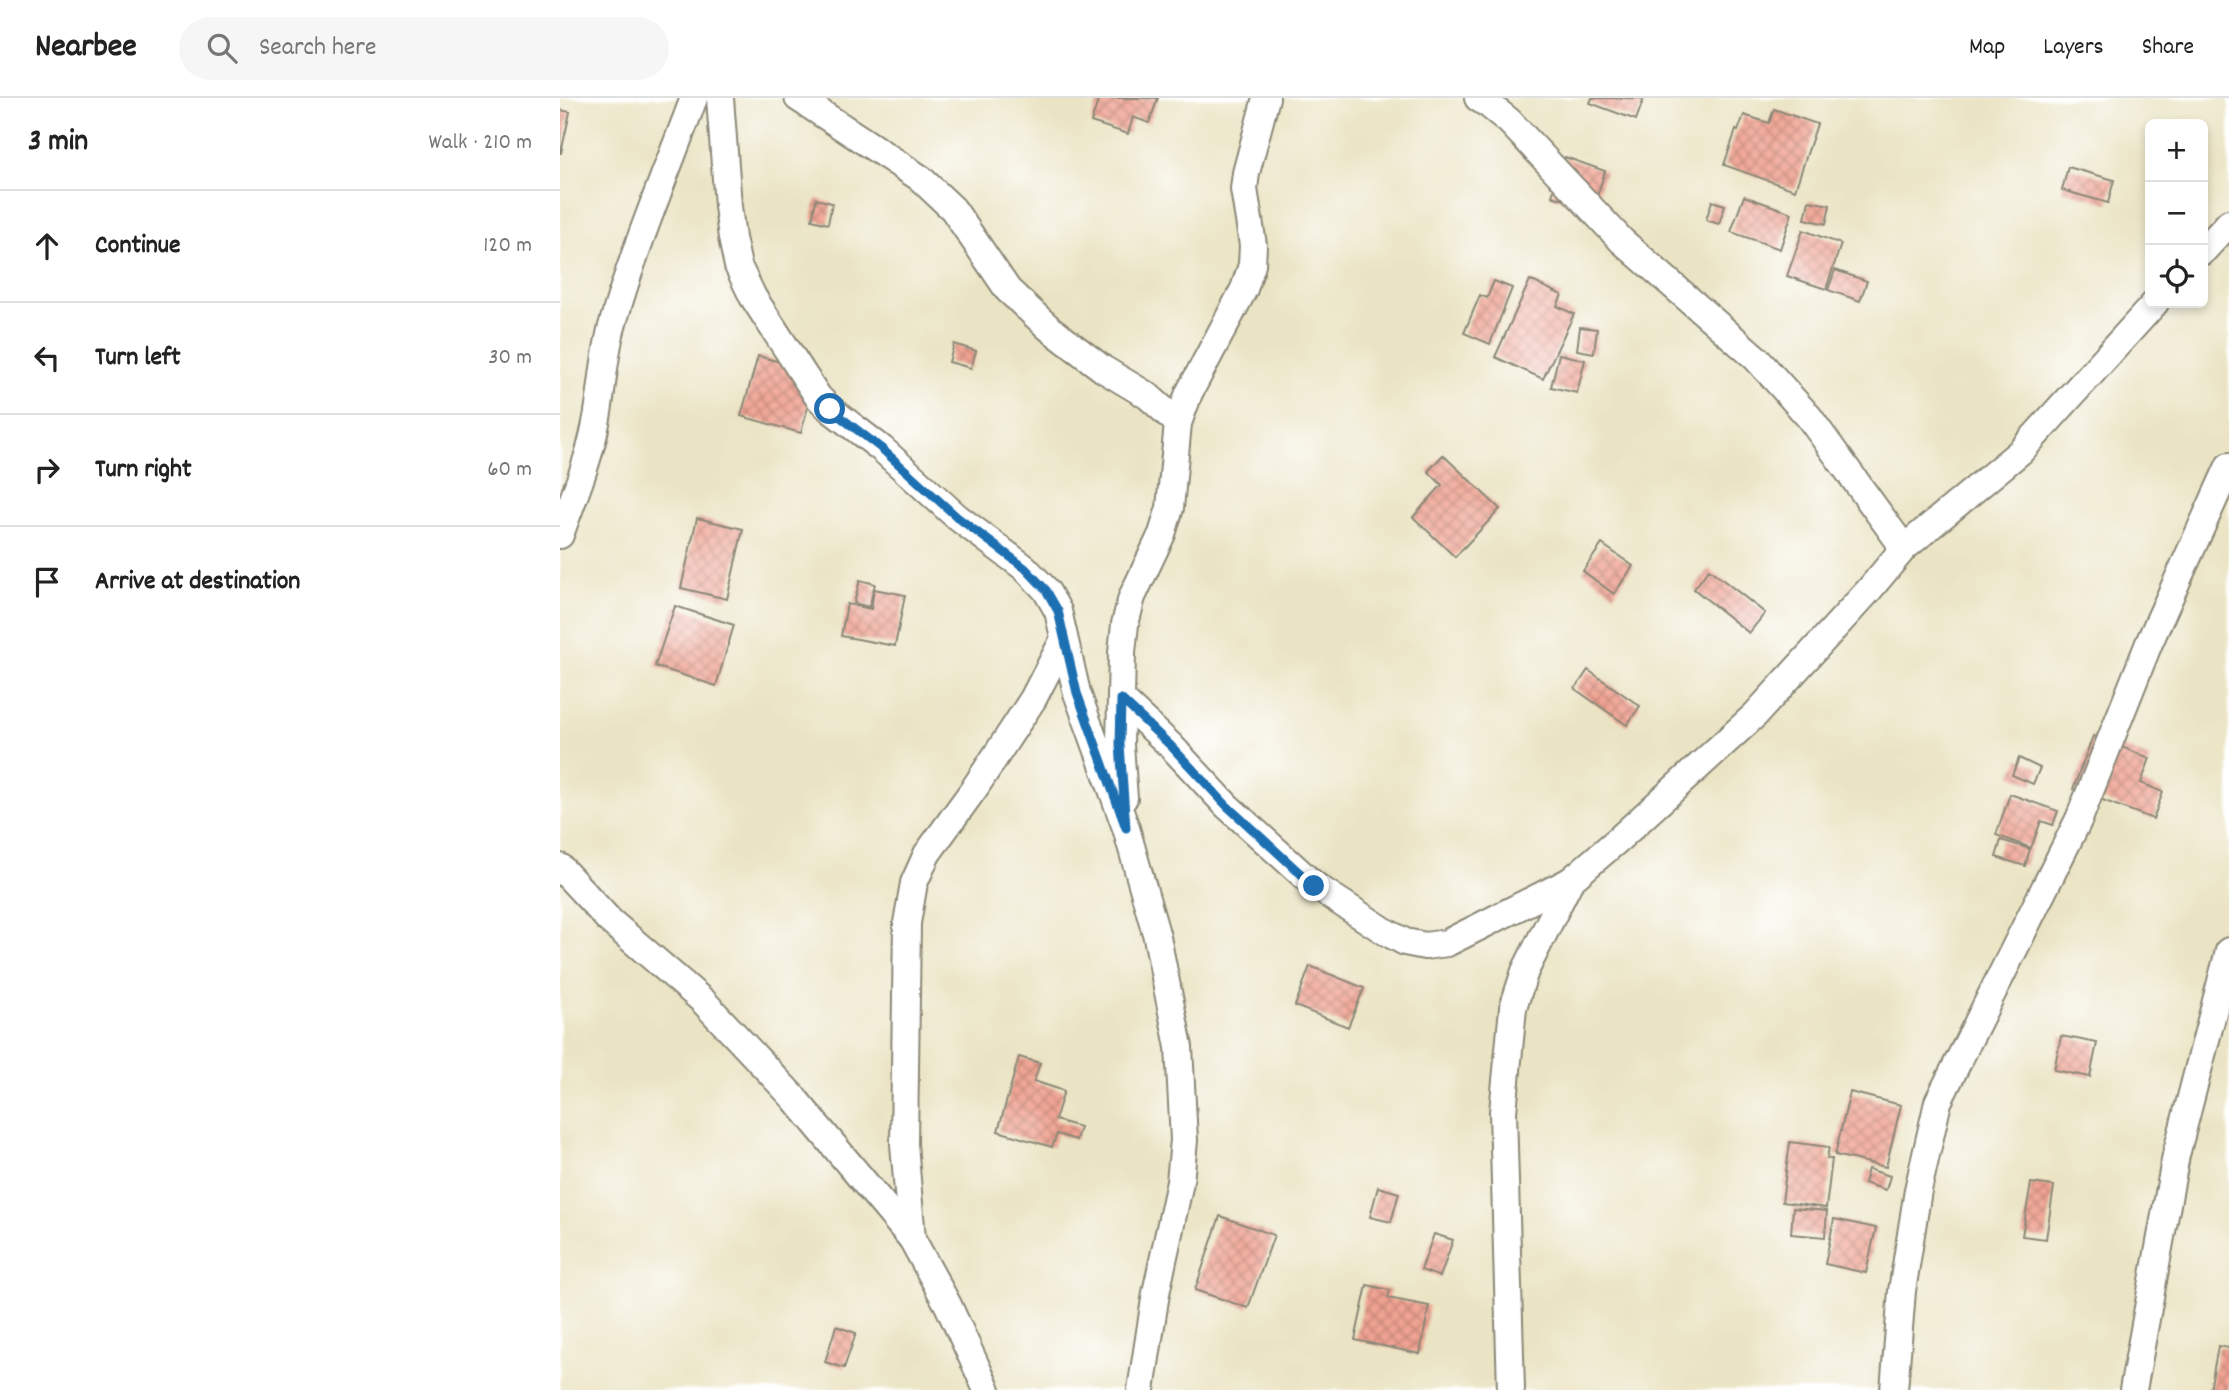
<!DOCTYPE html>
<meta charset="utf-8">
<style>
body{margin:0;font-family:Dekko,sans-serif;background:#f6f6f6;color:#222}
.controls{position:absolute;right:21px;top:21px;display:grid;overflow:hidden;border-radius:10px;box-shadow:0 4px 10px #0003}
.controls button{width:63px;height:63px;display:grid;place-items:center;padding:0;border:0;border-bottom:2px solid #e0e0e0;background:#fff;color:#222;font:35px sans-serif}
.stop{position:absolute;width:21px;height:21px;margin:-16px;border:5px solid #1f6fb2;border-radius:50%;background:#fff}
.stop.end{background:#1f6fb2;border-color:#fff;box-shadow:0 2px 7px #0008}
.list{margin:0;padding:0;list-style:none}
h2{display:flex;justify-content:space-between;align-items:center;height:91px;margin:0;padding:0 28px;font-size:30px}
h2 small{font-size:23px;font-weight:400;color:#767676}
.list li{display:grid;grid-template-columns:46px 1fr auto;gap:21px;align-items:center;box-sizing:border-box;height:112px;padding:0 28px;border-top:2px solid #e0e0e0}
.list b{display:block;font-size:26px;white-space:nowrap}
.list em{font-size:23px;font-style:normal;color:#767676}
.icon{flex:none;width:38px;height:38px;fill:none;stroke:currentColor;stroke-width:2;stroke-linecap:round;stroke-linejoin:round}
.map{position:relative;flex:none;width:1669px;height:1292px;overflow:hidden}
header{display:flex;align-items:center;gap:42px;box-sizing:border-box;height:98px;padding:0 35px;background:#fff;border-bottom:2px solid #e0e0e0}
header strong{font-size:33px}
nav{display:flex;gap:38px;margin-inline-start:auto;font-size:24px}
.search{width:490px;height:63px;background:#f6f6f6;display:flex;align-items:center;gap:18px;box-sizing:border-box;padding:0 24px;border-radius:38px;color:#767676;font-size:26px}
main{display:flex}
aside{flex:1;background:#fff}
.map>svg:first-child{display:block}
.building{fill:url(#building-cross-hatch)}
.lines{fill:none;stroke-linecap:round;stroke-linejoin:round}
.street-casing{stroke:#8b8878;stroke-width:30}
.street{stroke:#fff;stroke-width:26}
.route{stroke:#1f6fb2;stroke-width:9}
</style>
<header>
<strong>Nearbee</strong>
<div class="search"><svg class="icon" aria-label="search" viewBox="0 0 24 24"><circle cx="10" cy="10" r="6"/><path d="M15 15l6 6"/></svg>Search here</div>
<nav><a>Map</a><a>Layers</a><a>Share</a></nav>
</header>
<main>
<aside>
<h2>3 min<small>Walk · 210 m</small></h2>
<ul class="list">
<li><svg class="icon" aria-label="ahead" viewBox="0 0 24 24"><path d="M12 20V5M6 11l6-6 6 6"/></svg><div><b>Continue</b></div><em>120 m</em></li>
<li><svg class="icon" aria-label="left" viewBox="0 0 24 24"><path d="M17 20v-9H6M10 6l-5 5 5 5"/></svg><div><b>Turn left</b></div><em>30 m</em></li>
<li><svg class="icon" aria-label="right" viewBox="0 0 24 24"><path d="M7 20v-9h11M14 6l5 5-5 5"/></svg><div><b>Turn right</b></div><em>60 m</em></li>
<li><svg class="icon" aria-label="arrive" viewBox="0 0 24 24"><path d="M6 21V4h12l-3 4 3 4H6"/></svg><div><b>Arrive at destination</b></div></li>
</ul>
</aside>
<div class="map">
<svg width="1669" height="1292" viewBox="0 0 1669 1292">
<defs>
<pattern id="building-cross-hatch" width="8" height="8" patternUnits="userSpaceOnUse" patternTransform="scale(1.75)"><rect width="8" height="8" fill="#f0a392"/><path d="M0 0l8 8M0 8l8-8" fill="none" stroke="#c38577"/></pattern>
</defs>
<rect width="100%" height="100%" fill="#fff"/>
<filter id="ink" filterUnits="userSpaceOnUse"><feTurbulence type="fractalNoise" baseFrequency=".0143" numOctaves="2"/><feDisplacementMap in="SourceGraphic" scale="14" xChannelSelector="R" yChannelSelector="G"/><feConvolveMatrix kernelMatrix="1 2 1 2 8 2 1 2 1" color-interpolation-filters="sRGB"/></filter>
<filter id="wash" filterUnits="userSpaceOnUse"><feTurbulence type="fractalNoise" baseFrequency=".00686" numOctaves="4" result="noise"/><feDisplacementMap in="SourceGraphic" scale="28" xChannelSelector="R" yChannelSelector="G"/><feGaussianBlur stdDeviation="1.57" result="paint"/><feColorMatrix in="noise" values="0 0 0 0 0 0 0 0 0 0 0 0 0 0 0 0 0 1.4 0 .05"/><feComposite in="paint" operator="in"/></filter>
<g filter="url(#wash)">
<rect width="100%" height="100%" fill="#ebe4c4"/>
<g id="blocks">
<g class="building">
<polygon points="539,0 598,0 589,25 573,19 568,36 531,24"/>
<polygon points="1032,0 1084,0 1076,22 1030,5"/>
<polygon points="1214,11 1257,26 1235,92 1164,67 1176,32 1178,33 1184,17 1209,25"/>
<polygon points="0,12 10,14 1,55 0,55"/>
<polygon points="1005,59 1045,73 1033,111 992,98"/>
<polygon points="1508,69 1554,82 1548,105 1502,92"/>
<polygon points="1184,98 1232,115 1220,151 1171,134"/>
<polygon points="256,101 272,105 268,126 252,122"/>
<polygon points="1152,103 1165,107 1159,126 1146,122"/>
<polygon points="1249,103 1270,107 1266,126 1245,121"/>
<polygon points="1243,132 1281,146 1266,191 1227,178"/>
<polygon points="1275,172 1307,183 1300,203 1268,192"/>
<polygon points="970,182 1002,197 997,208 1014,216 983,281 935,259"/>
<polygon points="934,183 952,190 930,246 904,235 920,197 927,200"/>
<polygon points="1020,229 1037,231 1034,255 1017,252"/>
<polygon points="394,246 416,253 411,270 389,264"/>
<polygon points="999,256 1025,262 1017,295 991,289"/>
<polygon points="198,258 257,274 241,335 181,318"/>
<polygon points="883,357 940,411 895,459 853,419 882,387 868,373"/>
<polygon points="137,420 183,431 167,501 121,490"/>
<polygon points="1042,446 1073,468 1054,496 1023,473"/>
<polygon points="1149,471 1205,515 1189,535 1134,491"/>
<polygon points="300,482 315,486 309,509 294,505"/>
<polygon points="314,491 345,497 335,548 281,538 287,506 311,511"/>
<polygon points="115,508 174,527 156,588 95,568"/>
<polygon points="1028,572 1080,608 1067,627 1015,591"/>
<polygon points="1533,638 1590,660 1581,685 1603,694 1593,721 1513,691"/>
<polygon points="1459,660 1480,670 1473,686 1452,677"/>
<polygon points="1450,696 1498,713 1493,727 1481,723 1471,750 1436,737"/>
<polygon points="1441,742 1470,751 1465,768 1436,759"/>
<polygon points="750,868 804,890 788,929 735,908"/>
<polygon points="1501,938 1537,945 1530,979 1494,972"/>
<polygon points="459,959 480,965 474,983 504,993 495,1022 520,1029 516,1042 497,1036 492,1049 438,1033"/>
<polygon points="1290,994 1341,1007 1326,1069 1275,1057"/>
<polygon points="1230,1044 1269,1049 1267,1061 1272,1061 1266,1110 1222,1104"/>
<polygon points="1308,1071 1330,1078 1326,1092 1304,1085"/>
<polygon points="1471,1085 1494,1088 1486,1141 1462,1138"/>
<polygon points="818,1089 839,1095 831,1124 810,1119"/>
<polygon points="1233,1110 1267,1113 1265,1139 1231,1136"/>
<polygon points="660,1118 714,1137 688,1210 635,1192"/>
<polygon points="1274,1121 1316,1130 1306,1175 1265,1166"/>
<polygon points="874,1136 893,1142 880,1179 861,1172"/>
<polygon points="807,1187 830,1192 828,1200 869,1208 860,1256 795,1242"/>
<polygon points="276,1228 296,1235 284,1270 265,1264"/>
<polygon points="1658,1248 1669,1250 1669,1292 1650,1292"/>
</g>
</g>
</g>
<g filter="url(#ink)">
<use href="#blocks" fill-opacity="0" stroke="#8b8878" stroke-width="2"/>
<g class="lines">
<defs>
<g id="street">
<polyline points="160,0 168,108 172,140 178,168 193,199 258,299 270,311 322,351 397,419 465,470 486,492 498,513 517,595 566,730 597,839 619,949 624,1042 620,1084 596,1195 581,1292"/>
<polyline points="238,0 360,80 393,111 448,192 489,230 543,271 588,298 618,325"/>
<polyline points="918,0 929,7 949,23 1062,143 1196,260 1249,319 1344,450"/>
<polyline points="1643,153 1669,125"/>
<path d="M0,437c13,-37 29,-74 36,-112 7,-33 7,-67 17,-100 22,-77 53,-150 81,-225"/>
<polyline points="561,601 611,648 667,708 754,787 826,834 845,844 865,848 887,845 1010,783 1060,740 1195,617 1309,492 1344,450 1461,353 1595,205"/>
<polyline points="564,700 560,647 562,554 565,526 572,499 602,436 610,410 618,325 629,295 684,191 692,167 693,147 684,91 686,75 706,0"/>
<polyline points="0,769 50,823 143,903 233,999 352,1141 388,1207 427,1292"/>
<polyline points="352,1141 344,1046 347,825 354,785 367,756 414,691 473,601 504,541"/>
<polyline points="951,1292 943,1014 953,910 965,873 1010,783"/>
<polyline points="1334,1292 1342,1193 1358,1092 1378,1004 1519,721 1589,545 1669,368"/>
<polyline points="1573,1292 1616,1057 1669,853"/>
</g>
</defs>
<use href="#street" class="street-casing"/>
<use href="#street" class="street"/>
</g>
</g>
<g class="lines" filter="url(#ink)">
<polyline class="route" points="270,311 322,351 397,419 465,470 486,492 498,513 517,595 566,730 560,647 561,601 611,648 667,708 754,788"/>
</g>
</svg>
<div class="controls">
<button>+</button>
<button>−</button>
<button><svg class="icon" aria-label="locate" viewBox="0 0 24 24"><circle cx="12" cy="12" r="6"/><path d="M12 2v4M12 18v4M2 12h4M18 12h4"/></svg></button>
</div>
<div class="stop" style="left:270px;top:311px"></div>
<div class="stop end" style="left:754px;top:788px"></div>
</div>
</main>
